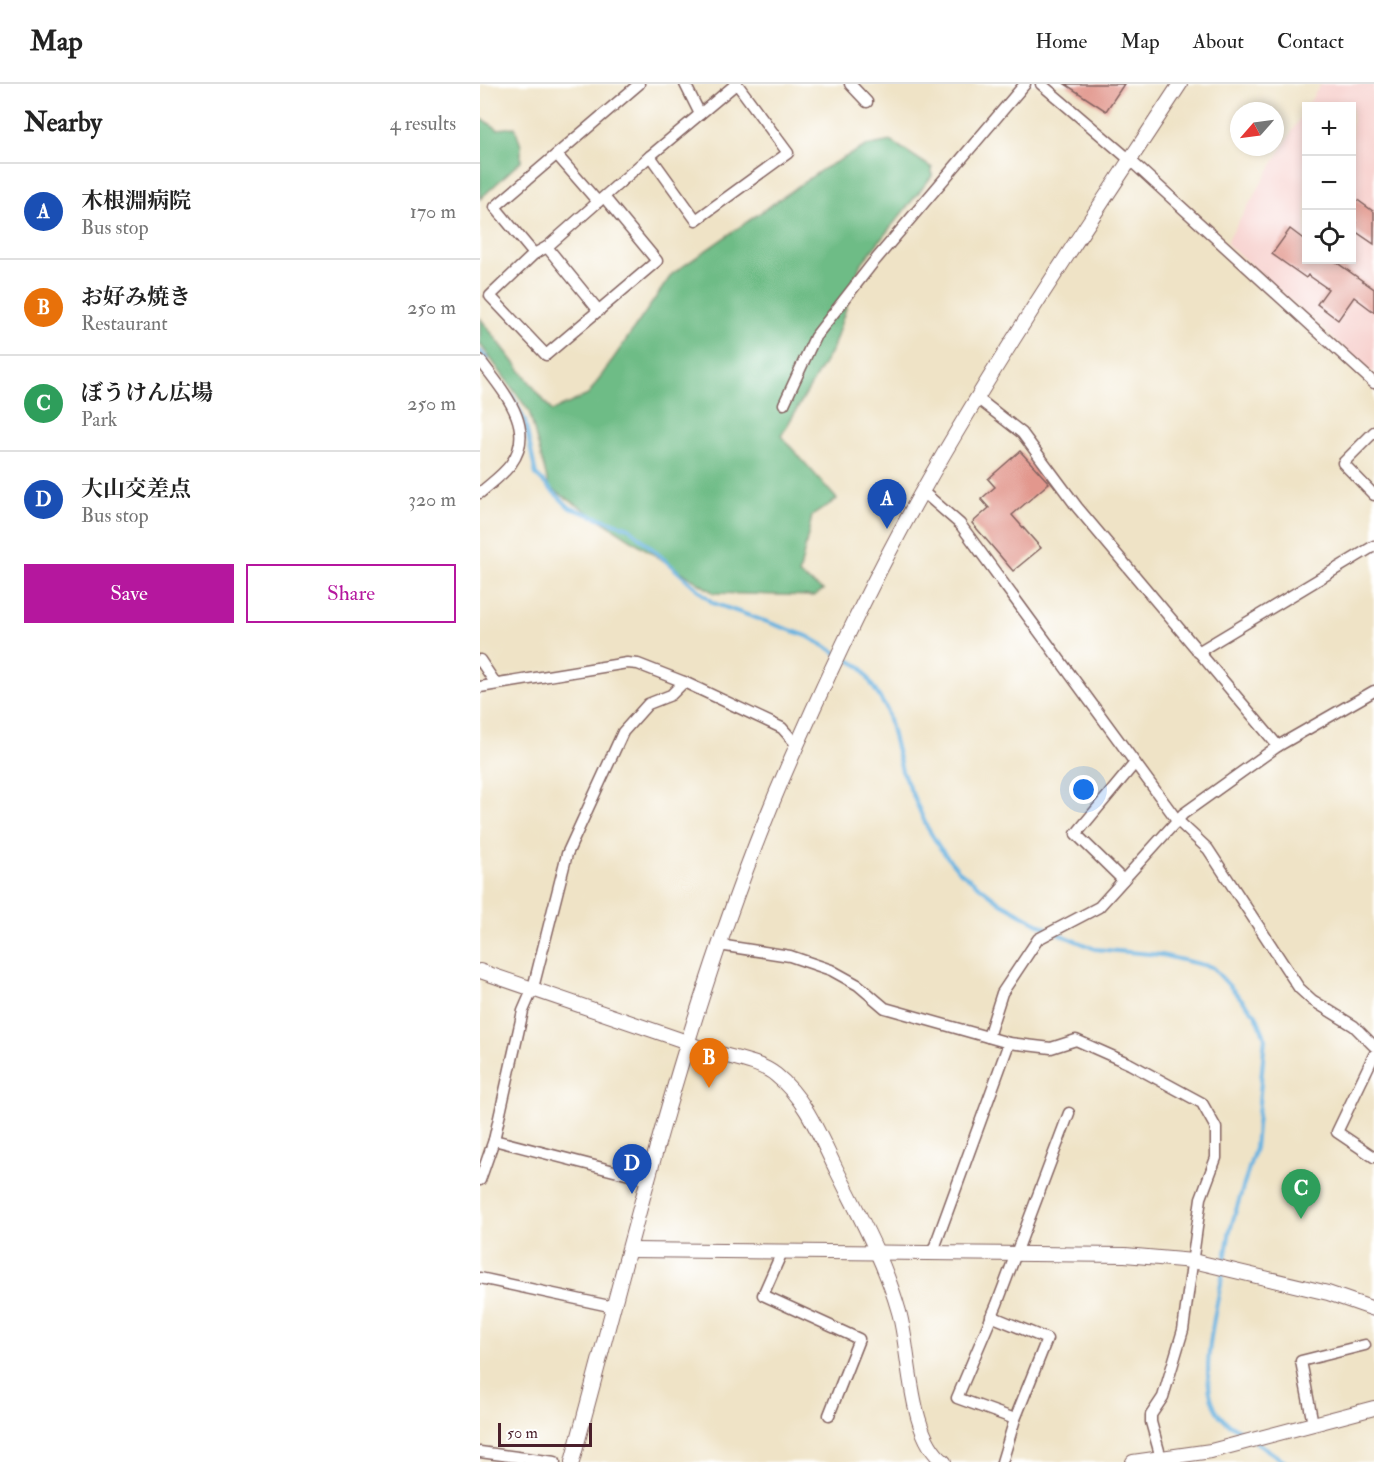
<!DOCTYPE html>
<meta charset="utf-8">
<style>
body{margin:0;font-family:"IM FELL Double Pica","Noto Serif JP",serif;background:#f2f2f2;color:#222}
.controls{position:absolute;right:18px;top:18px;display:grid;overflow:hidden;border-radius:0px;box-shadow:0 3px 9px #0003}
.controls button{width:54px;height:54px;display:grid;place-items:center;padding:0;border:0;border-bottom:2px solid #e0e0e0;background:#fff;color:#222;font:30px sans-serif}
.compass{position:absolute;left:750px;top:18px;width:54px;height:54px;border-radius:50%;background:#fff;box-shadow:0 3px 9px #0003;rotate:242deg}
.scale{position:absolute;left:18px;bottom:15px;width:94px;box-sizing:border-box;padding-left:6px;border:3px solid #4a1f2b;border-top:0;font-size:16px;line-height:21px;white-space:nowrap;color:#4a1f2b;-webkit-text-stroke:4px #fff;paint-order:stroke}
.you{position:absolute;left:604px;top:706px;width:21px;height:21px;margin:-15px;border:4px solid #fff;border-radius:50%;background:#1a73e8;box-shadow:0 0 0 9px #1a73e833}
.badge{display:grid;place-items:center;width:39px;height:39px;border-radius:50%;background:#b5179e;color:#fff;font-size:20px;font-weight:700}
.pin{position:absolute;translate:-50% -50px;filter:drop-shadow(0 2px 3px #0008)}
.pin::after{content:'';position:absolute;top:32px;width:21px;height:18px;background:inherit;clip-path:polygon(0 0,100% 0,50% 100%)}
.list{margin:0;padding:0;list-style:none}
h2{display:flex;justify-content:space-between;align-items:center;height:78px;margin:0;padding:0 24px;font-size:26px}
h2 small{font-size:20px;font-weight:400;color:#767676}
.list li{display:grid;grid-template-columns:39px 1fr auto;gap:18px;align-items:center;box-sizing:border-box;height:96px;padding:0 24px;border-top:2px solid #e0e0e0}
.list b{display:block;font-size:22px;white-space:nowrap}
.list p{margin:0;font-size:20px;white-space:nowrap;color:#767676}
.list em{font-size:20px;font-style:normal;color:#767676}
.actions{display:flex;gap:12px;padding:18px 24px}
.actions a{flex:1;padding:14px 0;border:2px solid #b5179e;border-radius:0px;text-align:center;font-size:21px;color:#b5179e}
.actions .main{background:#b5179e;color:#fff}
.icon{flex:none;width:33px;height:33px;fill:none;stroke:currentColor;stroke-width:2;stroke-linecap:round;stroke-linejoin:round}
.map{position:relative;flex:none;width:894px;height:1378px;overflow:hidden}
header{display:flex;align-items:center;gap:36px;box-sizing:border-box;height:84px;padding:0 30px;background:#fff;border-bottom:2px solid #e0e0e0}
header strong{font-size:28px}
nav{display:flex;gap:33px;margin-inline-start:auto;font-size:21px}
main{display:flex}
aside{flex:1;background:#fff}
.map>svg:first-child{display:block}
.built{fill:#f7d0cd}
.forest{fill:#6ebc86;stroke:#5c6e58;stroke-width:1.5}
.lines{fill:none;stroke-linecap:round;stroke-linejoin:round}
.stream{stroke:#68b2e0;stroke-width:4}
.building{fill:#e2978d}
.minor-casing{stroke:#846461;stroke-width:13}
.tertiary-casing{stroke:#846461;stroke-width:16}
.minor{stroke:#fff;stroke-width:10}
.tertiary{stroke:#fff;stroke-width:14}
</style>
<header>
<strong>Map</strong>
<nav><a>Home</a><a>Map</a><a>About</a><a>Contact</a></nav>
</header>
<main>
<aside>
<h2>Nearby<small>4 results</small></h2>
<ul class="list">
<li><span class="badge" style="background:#1a4fb4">A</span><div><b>木根淵病院</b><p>Bus stop</p></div><em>170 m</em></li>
<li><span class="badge" style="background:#e8710a">B</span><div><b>お好み焼き</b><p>Restaurant</p></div><em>250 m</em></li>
<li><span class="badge" style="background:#2e9e5b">C</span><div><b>ぼうけん広場</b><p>Park</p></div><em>250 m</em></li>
<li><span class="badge" style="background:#1a4fb4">D</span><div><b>大山交差点</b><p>Bus stop</p></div><em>320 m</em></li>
</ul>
<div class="actions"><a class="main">Save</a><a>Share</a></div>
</aside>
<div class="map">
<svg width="894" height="1378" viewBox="0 0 894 1378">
<rect width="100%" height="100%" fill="#fff"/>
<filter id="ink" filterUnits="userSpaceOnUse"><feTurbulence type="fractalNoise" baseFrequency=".0167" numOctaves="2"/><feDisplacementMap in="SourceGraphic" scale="12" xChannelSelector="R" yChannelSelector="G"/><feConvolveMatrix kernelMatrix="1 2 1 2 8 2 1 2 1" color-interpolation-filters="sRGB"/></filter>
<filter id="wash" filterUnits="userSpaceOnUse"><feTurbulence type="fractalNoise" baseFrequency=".008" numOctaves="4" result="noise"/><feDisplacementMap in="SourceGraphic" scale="24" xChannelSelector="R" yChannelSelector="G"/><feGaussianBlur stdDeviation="1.35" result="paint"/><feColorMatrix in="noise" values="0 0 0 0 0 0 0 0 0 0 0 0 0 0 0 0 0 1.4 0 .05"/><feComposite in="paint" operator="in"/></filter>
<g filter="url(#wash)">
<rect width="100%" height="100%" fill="#efe3c6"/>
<polygon class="built" points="841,0 894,0 894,290 746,159 826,24 826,176 872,176 872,22 827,22"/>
<g class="forest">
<polygon points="0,34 18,45 35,43 41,62 41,77 0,115"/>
<polygon points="411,57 452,84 452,92 380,181 353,264 301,352 357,415 332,432 319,491 343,506 334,512 234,509 69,403 49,327 0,260 0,234 72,327 108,311 192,190 343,85 386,62"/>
</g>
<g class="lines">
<g class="stream">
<polyline points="0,267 7,276"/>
<polyline points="32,312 45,337 56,391 90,424 149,444 233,519 327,552 381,583 406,624 422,687 447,743 460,764 478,786 521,819 570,846"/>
<polyline points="577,849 615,865 681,871 732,883 776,931 785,953 775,1064 750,1146 744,1181"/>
<path d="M743,1188c-6,38 -31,119 1,148 7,6 16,11 24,16"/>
<polyline points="776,1358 805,1378"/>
</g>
</g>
<g id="blocks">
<g class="building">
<polygon points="585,0 644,0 626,27"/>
<polygon points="872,112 894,128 894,160 872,145 876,139 872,136"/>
<polygon points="810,145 826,157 826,176 853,176 894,205 894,228 874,213 858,236 837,220 848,205 828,191 826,194 792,170"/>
<polygon points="540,367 569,399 532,431 561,464 533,487 492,439 509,424 501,415 515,403 508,395"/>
</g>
</g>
</g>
<g filter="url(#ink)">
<use href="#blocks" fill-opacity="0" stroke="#846461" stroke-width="1.5"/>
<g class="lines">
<defs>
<g id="minor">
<polyline points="205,0 220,30"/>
<polyline points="370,0 387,18"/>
<polyline points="561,0 650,76 894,299"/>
<polyline points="77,71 118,118"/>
<polyline points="170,72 216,136 308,69 257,0"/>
<polyline points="124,113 177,177 66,271 10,212 54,170 67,163 170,72 256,0"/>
<polyline points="67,163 119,227"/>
<polyline points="54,170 15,123 159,0"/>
<path d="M0,276c21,29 58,67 31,104 -8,11 -21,20 -31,29"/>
<polyline points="497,314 542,349 597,423 798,662"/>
<polyline points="304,320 335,253 392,180 545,0"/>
<polyline points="894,348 863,379 894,411"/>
<polyline points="442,407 480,440 697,736 728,765 819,904 832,916 874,942 894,962"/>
<polyline points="718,568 894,462"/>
<polyline points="0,576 16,600"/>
<polyline points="204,598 302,644 317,661"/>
<polyline points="0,603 147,579 158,580 204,598 191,611 168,620 143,648 87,770 53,904 43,927 14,1056 0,1096"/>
<polyline points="643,796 596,750 655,679"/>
<polyline points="239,861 310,872 351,886 378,901 405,924 529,959 571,964 596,956 650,980 722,1019 736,1044 736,1074 721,1114 703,1246 683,1313 671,1331 671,1338 681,1374"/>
<polyline points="508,953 522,909 558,855 619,823 703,730 798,662 894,607"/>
<polyline points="894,971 857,1048 894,1073"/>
<polyline points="14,1056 169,1096"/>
<polyline points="302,1168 283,1211 379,1255 349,1331"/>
<polyline points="452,1170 529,959"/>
<polyline points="0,1194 134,1223"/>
<polyline points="511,1232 567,1255 535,1335"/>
<polyline points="833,1340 821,1277 885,1261"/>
<polyline points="0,1368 75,1378"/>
<polyline points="522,1378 535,1335 477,1314 517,1220 589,1029"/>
</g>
<g id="tertiary">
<path d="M0,887l207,71c26,15 67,15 89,33 30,24 44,62 61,96 23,46 48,91 62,141 12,42 9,123 45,150"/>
<polyline points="150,1166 645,1171 713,1177 848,1209 894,1225"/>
<path d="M92,1378c66,-242 123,-490 226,-719 38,-86 79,-172 125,-253 79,-140 169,-272 257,-406"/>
<polyline points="653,1378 731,1367 894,1324"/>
</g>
</defs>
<use href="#minor" class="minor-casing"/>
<use href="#tertiary" class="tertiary-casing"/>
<use href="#minor" class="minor"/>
<use href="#tertiary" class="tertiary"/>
</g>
</g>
</svg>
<div class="controls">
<button>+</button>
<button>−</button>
<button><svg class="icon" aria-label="locate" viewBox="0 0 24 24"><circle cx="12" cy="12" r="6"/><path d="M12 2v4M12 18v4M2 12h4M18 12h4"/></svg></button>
</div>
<svg class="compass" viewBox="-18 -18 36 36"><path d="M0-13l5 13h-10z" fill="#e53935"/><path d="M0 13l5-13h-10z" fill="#767676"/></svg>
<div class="scale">50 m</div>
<div class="you"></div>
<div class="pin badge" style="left:407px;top:445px;background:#1a4fb4">A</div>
<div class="pin badge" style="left:229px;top:1004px;background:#e8710a">B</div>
<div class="pin badge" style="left:821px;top:1135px;background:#2e9e5b">C</div>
<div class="pin badge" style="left:152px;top:1110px;background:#1a4fb4">D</div>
</div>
</main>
